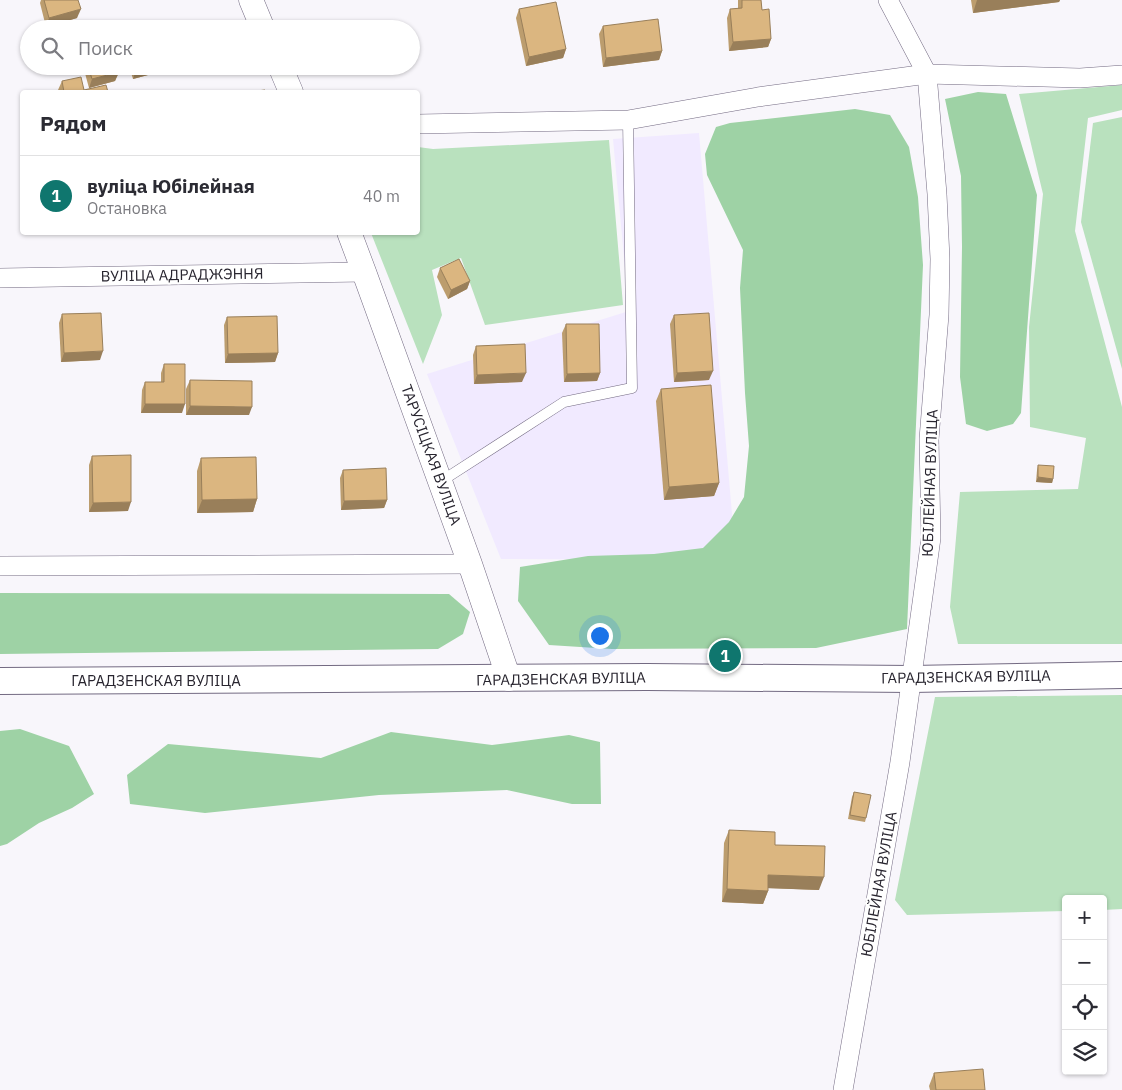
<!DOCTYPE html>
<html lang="ru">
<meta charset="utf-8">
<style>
body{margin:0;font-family:"IBM Plex Sans",sans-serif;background:#f2f2f3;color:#2b2b33}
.controls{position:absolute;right:15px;bottom:15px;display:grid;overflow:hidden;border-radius:5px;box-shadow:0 1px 4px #0004}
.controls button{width:45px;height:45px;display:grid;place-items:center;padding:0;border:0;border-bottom:1px solid #e1e1e2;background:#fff;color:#2b2b33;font:25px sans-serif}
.you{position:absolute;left:599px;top:635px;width:18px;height:18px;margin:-12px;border:4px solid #fff;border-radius:50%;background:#1a73e8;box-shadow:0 0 0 8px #1a73e833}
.badge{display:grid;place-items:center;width:32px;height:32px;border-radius:50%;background:#0f766e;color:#fff;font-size:16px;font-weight:700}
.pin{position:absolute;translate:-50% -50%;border:2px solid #fff;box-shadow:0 1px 5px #0006}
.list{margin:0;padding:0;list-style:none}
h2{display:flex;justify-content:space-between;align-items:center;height:65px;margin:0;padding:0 20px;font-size:21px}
h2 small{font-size:16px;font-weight:400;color:#7c7c81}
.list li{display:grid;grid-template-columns:32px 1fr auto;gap:15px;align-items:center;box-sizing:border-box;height:80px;padding:0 20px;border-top:1px solid #e1e1e2}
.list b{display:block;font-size:19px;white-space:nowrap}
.list p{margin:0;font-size:16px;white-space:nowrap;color:#7c7c81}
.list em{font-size:16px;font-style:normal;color:#7c7c81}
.icon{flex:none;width:28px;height:28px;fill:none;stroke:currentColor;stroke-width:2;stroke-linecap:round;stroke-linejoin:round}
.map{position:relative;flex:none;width:1122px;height:1090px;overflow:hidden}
.search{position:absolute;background:#fff;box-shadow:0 1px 4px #0004;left:20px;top:20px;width:400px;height:55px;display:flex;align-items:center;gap:12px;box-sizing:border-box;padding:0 18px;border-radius:28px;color:#7c7c81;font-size:19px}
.panel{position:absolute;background:#fff;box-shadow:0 1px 4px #0004;left:20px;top:90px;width:400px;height:145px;border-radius:5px}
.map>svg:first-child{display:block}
.built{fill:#f1eaff}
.green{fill:#b9e1be}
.forest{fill:#9ed2a5}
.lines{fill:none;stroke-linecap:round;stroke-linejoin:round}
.service-casing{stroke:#736a82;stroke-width:11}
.minor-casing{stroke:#736a82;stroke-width:20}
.tertiary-casing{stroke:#736a82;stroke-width:25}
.secondary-casing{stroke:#736a82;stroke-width:28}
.service{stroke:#fff;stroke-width:10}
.minor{stroke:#fff;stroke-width:19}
.tertiary{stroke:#fff;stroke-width:24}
.secondary{stroke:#fff;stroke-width:26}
.wall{fill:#bc9d6e}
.shaded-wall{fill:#997f5a}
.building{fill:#dbb680;stroke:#997f5a}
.labels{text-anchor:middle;stroke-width:4;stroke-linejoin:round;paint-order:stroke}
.street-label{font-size:15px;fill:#28252f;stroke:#fff}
</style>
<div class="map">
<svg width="1122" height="1090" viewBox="0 0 1122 1090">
<rect width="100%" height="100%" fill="#f8f6fb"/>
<polygon class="built" points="699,133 736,560 501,559 427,374 629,311 613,139"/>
<g class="green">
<polygon points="1122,85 1122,110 1088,118 1075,231 1122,407 1122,644 958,644 950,607 960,492 1078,489 1086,438 1030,427 1029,327 1043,194 1019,94"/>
<polygon points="1122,117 1122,369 1081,222 1093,123"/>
<polygon points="609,140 623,305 485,325 461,258 432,270 442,315 423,364 371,233 418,232 418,147 433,149"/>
<polygon points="1122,695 1122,909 1103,910 1103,899 1066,899 1066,911 907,915 895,900 935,697"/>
</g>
<g class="forest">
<polygon points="978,92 1006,94 1037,195 1021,413 1013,424 987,431 966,424 960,377 962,247 961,176 945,99"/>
<polygon points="855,109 890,115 909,147 918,197 923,265 907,629 816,648 612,649 549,645 518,601 520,567 588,556 654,554 703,548 729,522 744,497 749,446 745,393 740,288 743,250 707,175 705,154 716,127 730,123"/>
<polygon points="0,593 449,594 470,612 463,634 438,649 0,654"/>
<polygon points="20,729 69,746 94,794 72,808 39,823 7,844 0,846 0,731"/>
<polygon points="391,732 492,745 569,735 600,742 601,804 572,804 507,790 379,795 205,813 130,804 127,775 168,744 321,758"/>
</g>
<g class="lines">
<defs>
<polyline id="service" points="440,482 564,402 632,388 628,120"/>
<g id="minor">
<polyline points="418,124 628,120 758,97 927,74 1080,78 1122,75"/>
<polyline points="0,278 364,272"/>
<polyline points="0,566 470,564"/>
<polyline points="843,1090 900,762 931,538 929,439 939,315 940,259 937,194 927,74 888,0"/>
</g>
<g id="tertiary">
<polyline points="251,0 263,29"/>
<polyline points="280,66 291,92"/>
<polyline points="349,232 364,272 470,564 509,679"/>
</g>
<polyline id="secondary" points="0,681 647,677 912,679 1122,675"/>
</defs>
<use href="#service" class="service-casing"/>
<use href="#minor" class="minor-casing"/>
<use href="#tertiary" class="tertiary-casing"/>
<use href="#secondary" class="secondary-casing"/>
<use href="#service" class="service"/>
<use href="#minor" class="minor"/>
<use href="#tertiary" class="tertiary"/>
<use href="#secondary" class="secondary"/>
</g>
<g class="wall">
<polygon points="41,0 78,0 77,18 46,27 40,3"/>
<polygon points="738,0 761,0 762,10 771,39 768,47 729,51 727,18 730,9 738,9"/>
<polygon points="971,0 1060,0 1059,2 973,13"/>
<polygon points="519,9 566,49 563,58 526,66 516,18"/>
<polygon points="603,26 662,51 659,60 603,67 599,34"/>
<polygon points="83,66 117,66 119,72 115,81 89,88"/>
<polygon points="129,66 174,66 174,68 133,79"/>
<polygon points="62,81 84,90 108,92 59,92 58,90"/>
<polygon points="440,268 470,281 467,289 448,299 437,277"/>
<polygon points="62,314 100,360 61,362 59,323"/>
<polygon points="674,315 709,380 674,382 670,324"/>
<polygon points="227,317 278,353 275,362 225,363 224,325"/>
<polygon points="566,324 600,373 597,381 564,382 562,333"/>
<polygon points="476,346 522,382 474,384 473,355"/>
<polygon points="164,364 182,413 141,413 142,390 145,382 161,382 161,373"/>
<polygon points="190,380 249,415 186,415 186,389"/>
<polygon points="661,389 719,483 714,496 664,500 656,401"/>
<polygon points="92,456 128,511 89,512 89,465"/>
<polygon points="201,458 257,499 253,512 197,513 197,471"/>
<polygon points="1038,465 1053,479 1052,483 1036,482 1037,470"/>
<polygon points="343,470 387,500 384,508 341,510 340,478"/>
<polygon points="854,792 866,818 865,822 848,819 852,797"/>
<polygon points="729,830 775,845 819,890 768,888 768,891 763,904 722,902 724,843"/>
<polygon points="934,1073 985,1090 930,1090 929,1086"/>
</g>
<g class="shaded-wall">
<polygon points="977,0 1060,0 1059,2 973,13"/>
<polygon points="81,9 77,18 46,27 49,18"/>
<polygon points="771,39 768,47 729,51 733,42"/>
<polygon points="566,49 563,58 526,66 529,57"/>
<polygon points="662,51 659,60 603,67 606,58"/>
<polygon points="150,66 174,66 174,68 133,79 136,70"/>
<polygon points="119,72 115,81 89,88 92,79"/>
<polygon points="138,232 185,232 137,235"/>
<polygon points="470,281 467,289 448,299 451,290"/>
<polygon points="103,351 100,360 61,362 64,353"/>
<polygon points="278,353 275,362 225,363 228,354"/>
<polygon points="713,371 709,380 674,382 677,373"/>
<polygon points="526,373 522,382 474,384 477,375"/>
<polygon points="600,373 597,381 564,382 567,374"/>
<polygon points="145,404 185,404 182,413 141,413"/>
<polygon points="190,406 252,407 249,415 186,415"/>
<polygon points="1038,477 1053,479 1052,483 1036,482"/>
<polygon points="719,483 714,496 664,500 669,487"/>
<polygon points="257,499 253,512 197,513 202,500"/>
<polygon points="387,500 384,508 341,510 344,501"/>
<polygon points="131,502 128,511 89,512 93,503"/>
<polygon points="768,875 824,877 819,890 764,888"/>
<polygon points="727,889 768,891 763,904 722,902"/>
</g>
<g class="building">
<polygon points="44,0 78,0 81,9 49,18"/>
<polygon points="742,0 761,0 762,10 769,9 771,39 733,42 730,9 742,8"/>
<polygon points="556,2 566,49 529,57 519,9"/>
<polygon points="658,19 662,51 606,58 603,26"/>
<polygon points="168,25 169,29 154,29"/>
<polygon points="88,66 117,66 119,72 92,79"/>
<polygon points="135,66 150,66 136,70"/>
<polygon points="81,77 84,90 106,85 108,92 64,92 62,81"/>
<polygon points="265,90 265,92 249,92"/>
<polygon points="459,259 470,281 451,290 440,268"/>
<polygon points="101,313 103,351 64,353 62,314"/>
<polygon points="709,313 713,371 677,373 674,315"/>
<polygon points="277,316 278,353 228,354 227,317"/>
<polygon points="566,324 599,324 600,373 567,374"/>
<polygon points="525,344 526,373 477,375 476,346"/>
<polygon points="164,364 185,364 185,404 145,404 145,382 164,382"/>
<polygon points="190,380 252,381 252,407 190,406"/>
<polygon points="711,385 719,483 669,487 661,389"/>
<polygon points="131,455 131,502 93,503 92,456"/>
<polygon points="256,457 257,499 202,500 201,458"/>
<polygon points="1038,465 1054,466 1053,479 1038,477"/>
<polygon points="386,468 387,500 344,501 343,470"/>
<polygon points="854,792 871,795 866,818 850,815"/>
<polygon points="729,830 775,832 775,845 825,846 824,877 768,875 768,891 727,889"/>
<polygon points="983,1069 985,1090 936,1090 934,1073"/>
</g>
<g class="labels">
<g class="street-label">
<text transform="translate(182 275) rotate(-1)" y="5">ВУЛІЦА АДРАДЖЭННЯ</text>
<text transform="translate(431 455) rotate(70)" y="5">ТАРУСІЦКАЯ ВУЛІЦА</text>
<text transform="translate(930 483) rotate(-88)" y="5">ЮБІЛЕЙНАЯ ВУЛІЦА</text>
<text transform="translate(966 677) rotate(-1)" y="5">ГАРАДЗЕНСКАЯ ВУЛІЦА</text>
<text transform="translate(561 679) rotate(-1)" y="5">ГАРАДЗЕНСКАЯ ВУЛІЦА</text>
<text x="156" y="686">ГАРАДЗЕНСКАЯ ВУЛІЦА</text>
<text transform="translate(879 884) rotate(-80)" y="5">ЮБІЛЕЙНАЯ ВУЛІЦА</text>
</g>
</g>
</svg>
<div class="controls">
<button>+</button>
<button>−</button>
<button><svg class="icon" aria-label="locate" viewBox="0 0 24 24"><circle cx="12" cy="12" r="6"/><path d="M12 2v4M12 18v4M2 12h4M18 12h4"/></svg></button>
<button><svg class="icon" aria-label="layers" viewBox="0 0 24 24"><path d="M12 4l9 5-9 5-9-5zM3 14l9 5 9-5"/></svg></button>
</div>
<div class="you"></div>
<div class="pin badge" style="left:725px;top:656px">1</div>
<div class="search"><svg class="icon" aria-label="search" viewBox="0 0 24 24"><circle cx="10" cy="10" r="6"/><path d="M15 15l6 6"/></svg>Поиск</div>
<section class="panel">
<h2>Рядом<small></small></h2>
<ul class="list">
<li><span class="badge">1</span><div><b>вуліца Юбілейная</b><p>Остановка</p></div><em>40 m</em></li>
</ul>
</section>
</div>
